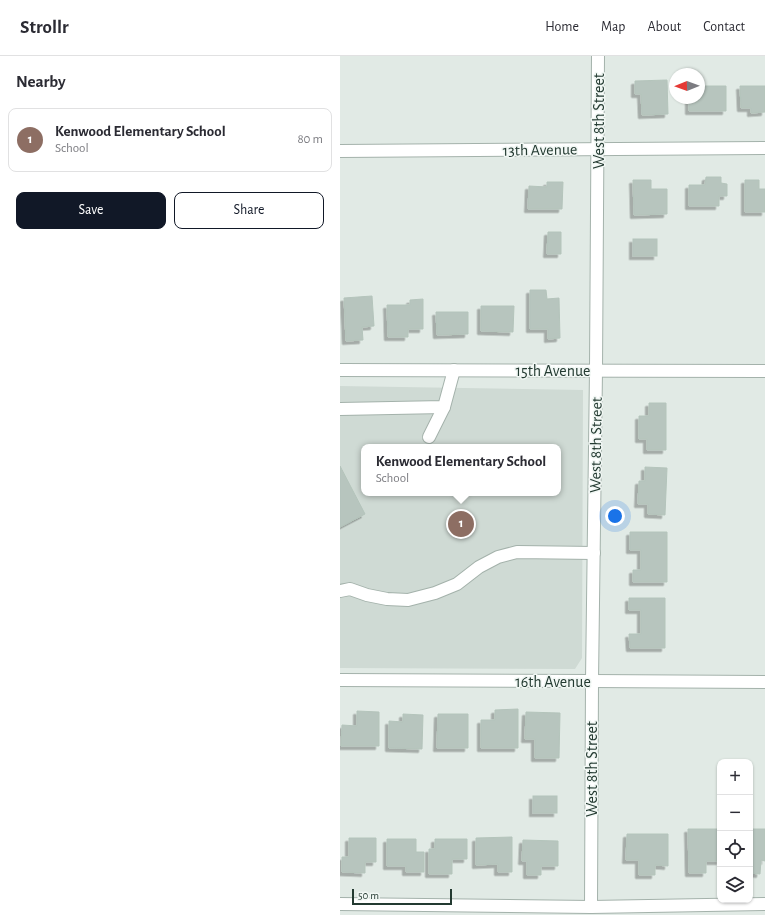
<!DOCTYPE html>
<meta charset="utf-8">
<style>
body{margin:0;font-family:"Alegreya Sans",sans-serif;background:#f2f2f3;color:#2b2b33}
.controls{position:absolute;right:12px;bottom:12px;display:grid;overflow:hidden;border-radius:8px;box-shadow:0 1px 3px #0004}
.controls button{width:36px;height:36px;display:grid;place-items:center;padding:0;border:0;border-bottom:1px solid #e1e1e2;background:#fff;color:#2b2b33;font:20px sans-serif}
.compass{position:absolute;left:329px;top:12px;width:36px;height:36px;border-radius:50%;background:#fff;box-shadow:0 1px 3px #0004;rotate:269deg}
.scale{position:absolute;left:12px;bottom:10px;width:100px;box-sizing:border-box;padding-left:4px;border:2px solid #233a31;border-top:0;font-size:11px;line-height:14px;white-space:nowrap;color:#233a31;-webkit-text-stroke:3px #f1f7f4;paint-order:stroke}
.you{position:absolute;left:275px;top:460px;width:14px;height:14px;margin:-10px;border:3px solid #fff;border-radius:50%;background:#1a73e8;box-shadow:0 0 0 6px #1a73e833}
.badge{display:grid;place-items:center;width:26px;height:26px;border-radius:50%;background:#111827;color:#fff;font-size:13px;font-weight:700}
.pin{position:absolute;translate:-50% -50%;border:2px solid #fff;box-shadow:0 1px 4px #0006}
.popup{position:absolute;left:21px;top:388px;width:200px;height:52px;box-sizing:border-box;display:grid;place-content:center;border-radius:8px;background:#fff;filter:drop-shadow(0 1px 3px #0005);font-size:13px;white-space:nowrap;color:#7c7c81}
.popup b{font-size:15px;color:#2b2b33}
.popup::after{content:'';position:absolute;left:50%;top:100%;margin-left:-8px;border:8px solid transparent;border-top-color:#fff}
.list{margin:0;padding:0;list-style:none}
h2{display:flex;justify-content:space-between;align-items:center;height:52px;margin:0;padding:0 16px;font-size:17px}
h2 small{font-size:13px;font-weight:400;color:#7c7c81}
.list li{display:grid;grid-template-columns:26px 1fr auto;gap:12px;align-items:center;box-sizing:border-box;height:64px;margin:0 8px 8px;padding:0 8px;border:1px solid #e1e1e2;border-radius:8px}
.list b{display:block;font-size:15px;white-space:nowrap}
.list p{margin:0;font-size:13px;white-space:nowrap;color:#7c7c81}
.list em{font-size:13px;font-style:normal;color:#7c7c81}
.actions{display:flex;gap:8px;padding:12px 16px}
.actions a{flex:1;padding:9px 0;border:1px solid #111827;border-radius:8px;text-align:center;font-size:14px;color:#111827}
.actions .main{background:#111827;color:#fff}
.icon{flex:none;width:22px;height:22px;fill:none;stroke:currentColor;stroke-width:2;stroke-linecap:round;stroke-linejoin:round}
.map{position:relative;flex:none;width:425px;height:859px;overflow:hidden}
header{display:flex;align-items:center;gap:24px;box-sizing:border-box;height:56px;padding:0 20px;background:#fff;border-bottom:1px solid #e1e1e2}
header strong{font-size:19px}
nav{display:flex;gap:22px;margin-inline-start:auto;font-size:14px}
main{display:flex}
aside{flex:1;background:#fff}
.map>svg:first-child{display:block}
.built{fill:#cfdad4;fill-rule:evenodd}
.building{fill:#b7c5be;stroke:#b4c4bb;filter:url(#shadow)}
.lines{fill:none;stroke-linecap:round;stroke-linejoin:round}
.minor-casing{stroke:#a4b2ab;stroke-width:14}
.minor{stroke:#fff;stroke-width:12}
.labels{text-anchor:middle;stroke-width:3;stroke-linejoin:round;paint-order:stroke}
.street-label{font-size:16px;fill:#233a31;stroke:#f1f7f4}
</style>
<header>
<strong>Strollr</strong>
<nav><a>Home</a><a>Map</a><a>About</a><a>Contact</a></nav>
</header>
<main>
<aside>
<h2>Nearby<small></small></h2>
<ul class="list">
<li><span class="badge" style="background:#8d6e63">1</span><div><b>Kenwood Elementary School</b><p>School</p></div><em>80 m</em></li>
</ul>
<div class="actions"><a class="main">Save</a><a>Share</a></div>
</aside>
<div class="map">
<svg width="425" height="859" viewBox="0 0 425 859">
<defs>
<filter id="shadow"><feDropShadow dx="-3.5" dy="3.5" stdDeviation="0" flood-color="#0004"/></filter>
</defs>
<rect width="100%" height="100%" fill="#e1eae5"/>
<path class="built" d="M0,330l243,4 -1,268 -7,11 -235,-1zM24,391h194v46h-194z"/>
<g class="building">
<polygon points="327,24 328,58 302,59 301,38 295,38 295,25"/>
<polygon points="359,30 386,30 386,55 349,55 349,42 359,42"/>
<polygon points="400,30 425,30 425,56 411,57 411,52 401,52"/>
<polygon points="366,121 381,121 381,127 387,128 387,140 379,140 379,150 349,150 349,129 365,129"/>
<polygon points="293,124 311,124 311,133 327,133 327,158 294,159"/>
<polygon points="405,124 419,124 419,133 425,133 425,156 405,156"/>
<polygon points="207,126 223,126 222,153 188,153 189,130 207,131"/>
<polygon points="208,176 221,176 221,198 207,198"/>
<rect x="293" y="183" width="24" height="17"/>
<polygon points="190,234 206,234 207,243 219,242 220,282 208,283 208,273 190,273"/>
<polygon points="32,240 34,270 22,271 23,284 6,285 4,242"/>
<polygon points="83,243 83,273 68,273 68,281 48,281 47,249 70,249 70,244"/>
<polygon points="141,250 174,250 173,276 141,275"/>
<polygon points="96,256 128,256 128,278 97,279"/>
<polygon points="309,347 326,347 326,394 307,394 307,383 299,383 299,360 309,360"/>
<polygon points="0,410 25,458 0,471"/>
<polygon points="305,411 327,412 325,459 308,458 308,448 298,448 299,425 305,425"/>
<polygon points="290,476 327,476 327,526 293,526 293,514 301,514 301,494 290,494"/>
<polygon points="289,542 325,542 325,592 290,592 289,578 301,578 301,554 289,554"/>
<polygon points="178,653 178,692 141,692 141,664 155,664 155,654"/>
<polygon points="17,655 39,656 39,690 1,690 2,669 17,670"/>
<polygon points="186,656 220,657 219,702 195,702 195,683 185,683"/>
<polygon points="63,658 83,659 82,693 49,692 49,665 63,666"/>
<polygon points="98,658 128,658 128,692 97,692"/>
<rect x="193" y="740" width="24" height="17"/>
<polygon points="348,773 380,773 380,805 366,805 366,817 349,817"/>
<polygon points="410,773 425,773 425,805 421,804 420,818 410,817"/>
<polygon points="287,778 328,778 328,810 315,809 315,819 299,819 299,804 286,804"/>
<polygon points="172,781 172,816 158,816 158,808 136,809 136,782"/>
<polygon points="9,782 36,782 36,806 25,806 25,817 2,816 2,801 9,801"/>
<polygon points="47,783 76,783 76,796 84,796 84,816 66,816 66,810 47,810"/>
<polygon points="95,783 127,783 127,803 112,803 112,818 89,818 89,793 95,793"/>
<polygon points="183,784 218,785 218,810 201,810 201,819 187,819 187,805 182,805"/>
</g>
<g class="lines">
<defs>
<g id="minor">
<polyline points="0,95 425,92"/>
<polyline points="0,314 425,315"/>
<polyline points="0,353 104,351 114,314"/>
<polyline points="89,381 104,351"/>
<polyline points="0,535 10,533 27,539 47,543 68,544 95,537 117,528 139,511 158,501 177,496 254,497"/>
<polyline points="0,624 252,625 425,626"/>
<polyline points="0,848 251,851 425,848"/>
<polyline points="251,851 252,625 256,314 258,0"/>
</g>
</defs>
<use href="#minor" class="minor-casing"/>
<use href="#minor" class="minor"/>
</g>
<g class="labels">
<g class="street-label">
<text transform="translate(258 65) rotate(-90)" y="6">West 8th Street</text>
<text transform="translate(200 93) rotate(-1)" y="6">13th Avenue</text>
<text x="213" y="320">15th Avenue</text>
<text transform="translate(255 389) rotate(-89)" y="6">West 8th Street</text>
<text x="213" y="631">16th Avenue</text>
<text transform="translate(251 713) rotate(-90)" y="6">West 8th Street</text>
</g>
</g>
</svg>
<div class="controls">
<button>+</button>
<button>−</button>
<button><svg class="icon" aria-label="locate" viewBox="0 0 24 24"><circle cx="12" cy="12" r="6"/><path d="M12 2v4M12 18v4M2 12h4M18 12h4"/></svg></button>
<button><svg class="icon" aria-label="layers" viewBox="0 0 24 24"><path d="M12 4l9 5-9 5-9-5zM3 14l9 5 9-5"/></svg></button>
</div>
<svg class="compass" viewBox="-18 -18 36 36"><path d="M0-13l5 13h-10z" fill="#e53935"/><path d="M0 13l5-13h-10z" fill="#7c7c81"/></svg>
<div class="scale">50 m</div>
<div class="you"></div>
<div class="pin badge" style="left:121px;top:468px;background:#8d6e63">1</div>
<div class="popup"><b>Kenwood Elementary School</b>School</div>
</div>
</main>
